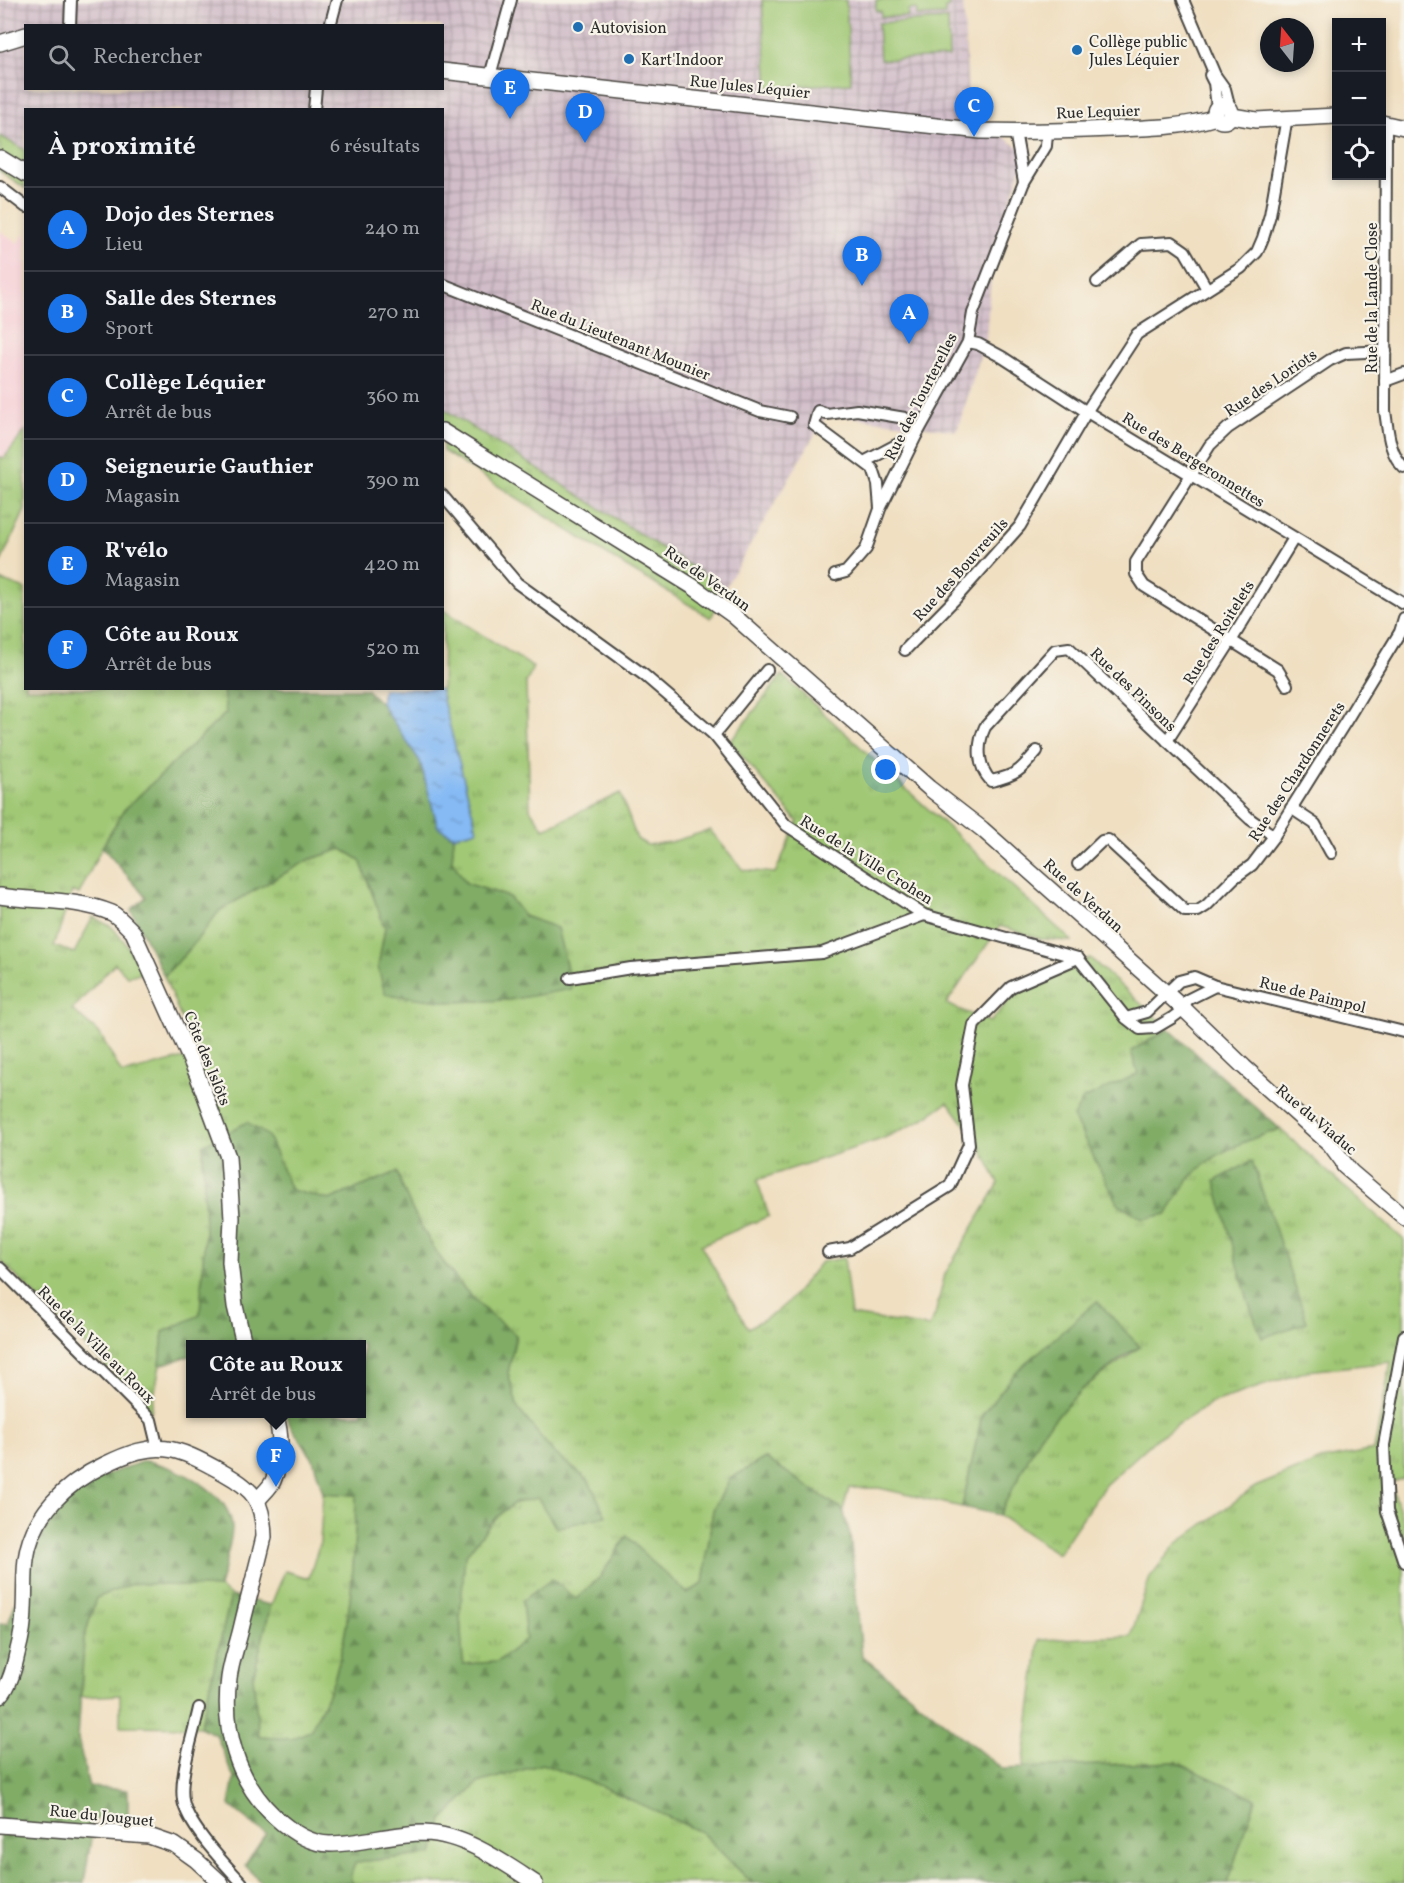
<!DOCTYPE html>
<html lang="fr">
<meta charset="utf-8">
<style>
body{margin:0;font-family:Vollkorn,serif;background:#20242c;color:#f1f3f6}
.controls{position:absolute;right:18px;top:18px;display:grid;overflow:hidden;border-radius:0px;box-shadow:0 3px 9px #0003}
.controls button{width:54px;height:54px;display:grid;place-items:center;padding:0;border:0;border-bottom:2px solid #363941;background:#171b24;color:#f1f3f6;font:30px sans-serif}
.compass{position:absolute;left:1260px;top:18px;width:54px;height:54px;border-radius:50%;background:#171b24;box-shadow:0 3px 9px #0003;rotate:343deg}
.you{position:absolute;left:886px;top:770px;width:21px;height:21px;margin:-15px;border:4px solid #fff;border-radius:50%;background:#1a73e8;box-shadow:0 0 0 9px #1a73e833}
.badge{display:grid;place-items:center;width:39px;height:39px;border-radius:50%;background:#1a73e8;color:#fff;font-size:20px;font-weight:700}
.pin{position:absolute;translate:-50% -50px;filter:drop-shadow(0 2px 3px #0008)}
.pin::after{content:'';position:absolute;top:32px;width:21px;height:18px;background:inherit;clip-path:polygon(0 0,100% 0,50% 100%)}
.popup{position:absolute;left:186px;top:1340px;width:180px;height:78px;box-sizing:border-box;display:grid;place-content:center;border-radius:0px;background:#171b24;filter:drop-shadow(0 2px 4px #0005);font-size:20px;white-space:nowrap;color:#9ea1a6}
.popup b{font-size:22px;color:#f1f3f6}
.popup::after{content:'';position:absolute;left:50%;top:100%;margin-left:-12px;border:12px solid transparent;border-top-color:#171b24}
.list{margin:0;padding:0;list-style:none}
h2{display:flex;justify-content:space-between;align-items:center;height:78px;margin:0;padding:0 24px;font-size:26px}
h2 small{font-size:20px;font-weight:400;color:#9ea1a6}
.list li{display:grid;grid-template-columns:39px 1fr auto;gap:18px;align-items:center;box-sizing:border-box;height:84px;padding:0 24px;border-top:2px solid #363941}
.list b{display:block;font-size:22px;white-space:nowrap}
.list p{margin:0;font-size:20px;white-space:nowrap;color:#9ea1a6}
.list em{font-size:20px;font-style:normal;color:#9ea1a6}
.icon{flex:none;width:33px;height:33px;fill:none;stroke:currentColor;stroke-width:2;stroke-linecap:round;stroke-linejoin:round}
.map{position:relative;flex:none;width:1404px;height:1883px;overflow:hidden}
.search{position:absolute;background:#171b24;box-shadow:0 3px 9px #0003;left:24px;top:24px;width:420px;height:66px;display:flex;align-items:center;gap:15px;box-sizing:border-box;padding:0 21px;border-radius:0px;color:#9ea1a6;font-size:22px}
.panel{position:absolute;background:#171b24;box-shadow:0 3px 9px #0003;left:24px;top:108px;width:420px;height:582px;border-radius:0px}
.map>svg:first-child{display:block}
.built{fill:#f6cfd7}
.industrial{fill:url(#industrial-grid);fill-rule:evenodd}
.grass{fill:url(#grass-tufts);stroke:#667a50;stroke-width:1.5;fill-rule:evenodd}
.forest{fill:url(#forest-firs);stroke:#566c48;stroke-width:1.5}
.park{fill:#a0c874;stroke:#667a50;stroke-width:1.5}
.water{fill:url(#water-ripples);stroke:#587290;stroke-width:1.5}
.lines{fill:none;stroke-linecap:round;stroke-linejoin:round}
.street-casing{stroke:#494642;stroke-width:14}
.secondary-casing{stroke:#494642;stroke-width:18}
.street{stroke:#fff;stroke-width:10}
.secondary{stroke:#fff;stroke-width:15}
.poi-dot{fill:#1f6fb2;stroke:#f7f3e8;stroke-width:2}
.labels{text-anchor:middle;stroke-width:4.5;stroke-linejoin:round;paint-order:stroke}
.poi-label{font-size:16px;fill:#2b2b2b;stroke:#f7f3e8;text-anchor:start}
.street-label{font-size:16px;fill:#2b2b2b;stroke:#f7f3e8}
</style>
<div class="map">
<svg width="1404" height="1883" viewBox="0 0 1404 1883">
<defs>
<pattern id="industrial-grid" width="8" height="8" patternUnits="userSpaceOnUse" patternTransform="scale(1.5)"><rect width="8" height="8" fill="#d1bdc9"/><path d="M0 4h8M4 0v8" fill="none" stroke="#aa9aa3"/></pattern>
<pattern id="grass-tufts" width="24" height="20" patternUnits="userSpaceOnUse" patternTransform="scale(1.5)"><rect width="24" height="20" fill="#a0c874"/><path d="M3 7l-1-3M5 7V3M7 7l1-3M15 17l-1-3M17 17v-4M19 17l1-3" fill="none" stroke="#83a35f"/></pattern>
<pattern id="forest-firs" width="22" height="20" patternUnits="userSpaceOnUse" patternTransform="scale(1.5)"><rect width="22" height="20" fill="#80ac66"/><path d="M5 1l3.5 6h-7zM16 11l3.5 6h-7z" fill="#698c54"/></pattern>
<pattern id="water-ripples" width="26" height="14" patternUnits="userSpaceOnUse" patternTransform="scale(1.5)"><rect width="26" height="14" fill="#85baf4"/><path d="M2 4q2-2 4 0t4 0M15 11q2-2 4 0t4 0" fill="none" stroke="#6d97c6"/></pattern>
</defs>
<rect width="100%" height="100%" fill="#f7f3e8"/>
<filter id="ink" filterUnits="userSpaceOnUse"><feTurbulence type="fractalNoise" baseFrequency=".0167" numOctaves="2"/><feDisplacementMap in="SourceGraphic" scale="12" xChannelSelector="R" yChannelSelector="G"/><feConvolveMatrix kernelMatrix="1 2 1 2 8 2 1 2 1" color-interpolation-filters="sRGB"/></filter>
<filter id="wash" filterUnits="userSpaceOnUse"><feTurbulence type="fractalNoise" baseFrequency=".008" numOctaves="4" result="noise"/><feDisplacementMap in="SourceGraphic" scale="24" xChannelSelector="R" yChannelSelector="G"/><feGaussianBlur stdDeviation="1.35" result="paint"/><feColorMatrix in="noise" values="0 0 0 0 0 0 0 0 0 0 0 0 0 0 0 0 0 1.4 0 .05"/><feComposite in="paint" operator="in"/></filter>
<g filter="url(#wash)">
<rect width="100%" height="100%" fill="#f0dfc1"/>
<polygon class="built" points="0,231 18,243 26,232 25,431 4,458 0,457"/>
<path class="industrial" d="M0,0h963l6,115 58,37 -34,98 -7,88 -29,93 -130,-17 -102,174 -282,-180 -1,-298h-416l-1,40 -25,-14zM26,26h416v62h-416z"/>
<g class="grass">
<polygon points="0,136 25,150 25,188 0,171"/>
<polygon points="442,408 725,588 711,618 620,563 443,451"/>
<polygon points="25,431 25,510 0,564 0,457 4,458"/>
<path d="M0,580l25,9 1,99 197,1 3,24 -102,97 -22,37 -23,47 -7,-3 -18,55 20,7 19,-36 19,10 15,18 17,28 -17,3 -12,-13 -43,47 28,24 22,40 74,-19 -32,-79 25,-26 31,-40 88,-50 34,-11 18,11 25,68 -7,39 71,35 59,-2 63,-12 -14,-60 -33,-12 -15,-19 -43,-14 -14,-22 2,-25 23,-6 -37,-141 2,-1 1,-78 90,57 -7,16 4,126 14,20 76,-36 17,46 10,6 24,-3 39,-12 33,40 32,3 23,-51 -68,-80 52,-67 290,266 -31,-2 -41,-13 -54,78 44,18 29,-33 71,-31 79,71 -38,22 7,23 -55,25 83,115c8,-12 15,-25 24,-36 21,-25 59,-39 90,-49l124,111v238l-13,5 13,41v359h-177l29,-83 -80,-38 -153,6 16,-128 92,-4 19,-59 26,-33 79,-57 66,-27 53,-10 17,-88 -84,9 -96,32 -54,35 -52,47 -47,69 -59,-39 42,-81 40,-44 59,-43 -158,68 -20,92 -83,-19h-30l-6,22 -78,-52 -35,21 -17,31 -10,74 -16,9 -38,-34 -22,-23 -27,41 -24,22 -54,1 4,39 -29,23 -34,2 -3,-49 5,-59 29,-37 20,-16 25,-6 50,-16 -36,-29 -35,-43 -10,-36 8,-38c-11,-9 -23,-17 -33,-27 -36,-33 -71,-89 -86,-136l-68,28 -38,-10 -23,-53 -65,8 2,84 -5,87 -37,16 -3,33 -9,47 -151,-152zM948,1102l28,37 23,44 -54,91 -10,41 -6,12 -78,-12 -7,-57 -23,4 -31,38 -15,13 -27,15 -47,-83 68,-29 -12,-36 125,-41 38,-18z"/>
<path d="M323,1493l33,2c-1,59 -4,120 -20,177 -5,20 -17,40 -26,59l-19,8 -32,-2 -6,-60 18,-72 14,-34 24,7 11,-36z"/>
<polygon points="134,1583 219,1588 231,1596 200,1727 120,1726 120,1695 81,1697 84,1639 96,1598"/>
<polygon points="542,1764 601,1786 701,1832 752,1883 352,1883 350,1875 356,1862 433,1854 442,1820 478,1783"/>
</g>
<g class="forest">
<polygon points="223,689 366,689 381,703 420,761 438,827 454,836 452,861 466,883 509,897 524,916 557,928 572,989 508,1000 449,1002 385,994 378,967 385,928 360,860 342,849 308,860 220,910 189,950 164,976 131,910 146,897 102,847 124,810 226,713"/>
<path d="M1169,1029l111,100c-31,10 -69,24 -90,49 -9,11 -16,24 -23,36l-24,5 -26,-16 -44,-86 10,-18 55,-25 -7,-23z"/>
<path d="M247,1122l21,14 23,54 38,10 68,-28c15,47 50,103 86,136 10,10 22,18 33,27l-8,38 10,36 35,43 36,29 17,35 -50,12 -18,-30 -24,5 -20,16 -29,37 -5,59 3,49 34,-2 29,-23 -4,-38 30,-22 24,20 24,-22 27,-41 22,23 38,34 16,-9 10,-74 17,-31 35,-21 78,52 7,25 12,121 140,113 174,-7 80,37 -29,84h-475l-51,-51 -100,-46 -59,-22 -64,19 -36,37 -9,34 -77,8 -6,13 2,8h-91l-16,-18 21,-31 -37,-29 5,-27 -18,-43 -16,-8 31,-131 40,9 -18,72 6,60 32,2 19,-8c9,-19 21,-39 26,-58 16,-58 19,-118 20,-178l-33,-2 -10,-34 -22,-32 -6,-13h77v-70h-108l-3,-5 -20,5h-41v12l-30,9 3,-33 37,-17 5,-86 -2,-84z"/>
<polygon points="1252,1161 1307,1322 1262,1338 1248,1301 1215,1181"/>
<polygon points="1097,1301 1140,1347 1127,1354 1081,1390 1041,1434 999,1515 962,1507 982,1415 1016,1372"/>
<path d="M144,1461c31,4 87,31 88,67 0,14 -10,46 -13,60l-85,-5 -38,15 -12,41 -6,100 11,48 39,3v27l-34,3 -10,63h-84v-259l8,-1 31,-82 12,-21 28,-31 24,-13z"/>
</g>
<g class="park">
<polygon points="762,0 846,0 851,83 768,88"/>
<polygon points="876,0 948,0 949,7 945,8 945,15 917,16 917,9 908,10 908,16 881,17 881,11 876,11"/>
<polygon points="948,19 949,57 880,60 878,23"/>
</g>
<polygon class="water" points="383,689 440,689 477,830 454,836 438,827 420,761 381,703"/>
</g>
<g filter="url(#ink)">
<g class="lines">
<defs>
<g id="street">
<polyline points="1183,0 1215,75 1225,89 1230,109"/>
<polyline points="70,26 71,0"/>
<polyline points="330,26 337,0"/>
<polyline points="1210,75 1214,83 1217,107"/>
<polyline points="490,76 511,0"/>
<polyline points="314,110 316,88"/>
<path d="M1386,124l-1,287c3,19 4,43 19,57"/>
<polyline points="1015,131 1024,182 1046,146 1047,132"/>
<polyline points="0,187 26,207"/>
<polyline points="1097,282 1141,244 1172,242 1185,251 1207,289"/>
<polyline points="442,284 760,411 790,417"/>
<polyline points="968,342 978,344 1002,357 1087,412 1404,604"/>
<polyline points="1385,381 1404,374"/>
<polyline points="864,462 917,434 905,418 857,410 827,414 818,411 814,425 873,469 878,484 880,508"/>
<polyline points="442,495 517,583 644,675 714,735 786,825 924,915 1078,958 1126,1018 1140,1029 1155,1028 1172,1018 1184,1009 1187,1000 1215,986"/>
<polyline points="835,575 846,572 866,549 880,509 917,434 968,342 973,313 1024,182"/>
<polyline points="905,650 956,598 1020,526 1090,406 1137,334 1241,268 1257,252 1263,238 1270,215 1287,117"/>
<polyline points="1287,685 1278,670 1144,586 1136,574 1136,562 1210,445 1228,428 1330,360 1346,353 1386,351"/>
<polyline points="714,735 767,670"/>
<polyline points="1167,741 1231,641 1294,538"/>
<path d="M1037,751c-16,19 -21,25 -46,30 -14,-15 -14,-37 -6,-54l70,-77 14,-2 181,171 24,17"/>
<polyline points="1291,808 1315,824 1331,853"/>
<polyline points="1078,864 1102,841 1108,840 1185,911 1198,911 1206,906 1234,878 1252,865 1274,836 1346,721 1400,632 1404,619"/>
<polyline points="570,978 631,968 822,953 924,915"/>
<polyline points="1126,1018 1147,1012 1179,981 1194,977 1215,986 1404,1032"/>
<polyline points="828,1252 850,1248 950,1186 969,1144 962,1085 974,1025 1011,987 1078,958"/>
<polyline points="0,1268 151,1420 158,1449"/>
<polyline points="1404,1336 1384,1445 1387,1511 1404,1562"/>
<path d="M199,1708c-5,24 -20,68 -16,92 4,25 41,63 59,83"/>
</g>
<g id="secondary">
<polyline points="0,43 26,35"/>
<path d="M442,71l539,60c44,1 87,0 130,-2 35,-1 71,-1 105,-12"/>
<circle cx="1223" cy="113" r="8"/>
<polyline points="1232,116 1256,120 1336,116"/>
<polyline points="1382,123 1404,128"/>
<polyline points="0,158 26,174"/>
<polyline points="442,431 692,586 734,616 929,788 982,829 1184,1009 1244,1067 1330,1144 1350,1171"/>
<path d="M0,896c37,6 76,2 112,17 7,4 15,13 21,19l64,142 31,83 4,61 -2,44 5,44 9,38"/>
<polyline points="1344,1166 1404,1217"/>
<path d="M258,1500c4,-6 12,-12 15,-19 9,-21 9,-47 2,-67"/>
<path d="M0,1696c10,-11 14,-28 17,-42 4,-15 7,-30 7,-45 1,-17 0,-34 2,-50 6,-44 40,-76 78,-94 53,-26 70,-20 120,8 31,17 39,29 40,64 -7,30 -15,59 -22,88 -4,18 -11,36 -13,53 -7,50 8,103 45,138 14,13 35,28 56,28 31,0 63,-11 94,-11 40,1 79,29 111,50"/>
<polyline points="0,1825 149,1836 175,1845 196,1860 221,1883"/>
</g>
</defs>
<use href="#street" class="street-casing"/>
<use href="#secondary" class="secondary-casing"/>
<use href="#street" class="street"/>
<use href="#secondary" class="secondary"/>
</g>
</g>
<g class="poi-dot">
<circle cx="578" cy="27" r="6"/>
<circle cx="1077" cy="50" r="6"/>
<circle cx="629" cy="59" r="6"/>
</g>
<g class="labels">
<g class="poi-label">
<text x="590" y="33">Autovision</text>
<text x="1089" y="47">Collège public<tspan x="1089" dy="18">Jules Léquier</tspan></text>
<text x="641" y="65">Kart'Indoor</text>
</g>
<g class="street-label">
<text transform="translate(750 86) rotate(6)" y="6">Rue Jules Léquier</text>
<text transform="translate(1098 111) rotate(-2)" y="6">Rue Lequier</text>
<text transform="translate(1371 298) rotate(-90)" y="6">Rue de la Lande Close</text>
<text transform="translate(621 339) rotate(22)" y="6">Rue du Lieutenant Mounier</text>
<text transform="translate(1270 382) rotate(-34)" y="6">Rue des Loriots</text>
<text transform="translate(920 396) rotate(-63)" y="6">Rue des Tourterelles</text>
<text transform="translate(1194 459) rotate(32)" y="6">Rue des Bergeronnettes</text>
<text transform="translate(960 569) rotate(-48)" y="6">Rue des Bouvreuils</text>
<text transform="translate(708 578) rotate(35)" y="6">Rue de Verdun</text>
<text transform="translate(1218 632) rotate(-58)" y="6">Rue des Roitelets</text>
<text transform="translate(1134 689) rotate(44)" y="6">Rue des Pinsons</text>
<text transform="translate(1296 771) rotate(-57)" y="6">Rue des Chardonnerets</text>
<text transform="translate(867 859) rotate(32)" y="6">Rue de la Ville Crohen</text>
<text transform="translate(1084 895) rotate(42)" y="6">Rue de Verdun</text>
<text transform="translate(1313 994) rotate(14)" y="6">Rue de Paimpol</text>
<text transform="translate(208 1058) rotate(68)" y="6">Côte des Islôts</text>
<text transform="translate(1317 1119) rotate(40)" y="6">Rue du Viaduc</text>
<text transform="translate(97 1344) rotate(45)" y="6">Rue de la Ville au Roux</text>
<text transform="translate(102 1815) rotate(6)" y="6">Rue du Jouguet</text>
</g>
</g>
</svg>
<div class="controls">
<button>+</button>
<button>−</button>
<button><svg class="icon" aria-label="locate" viewBox="0 0 24 24"><circle cx="12" cy="12" r="6"/><path d="M12 2v4M12 18v4M2 12h4M18 12h4"/></svg></button>
</div>
<svg class="compass" viewBox="-18 -18 36 36"><path d="M0-13l5 13h-10z" fill="#e53935"/><path d="M0 13l5-13h-10z" fill="#9ea1a6"/></svg>
<div class="you"></div>
<div class="pin badge" style="left:909px;top:344px">A</div>
<div class="pin badge" style="left:862px;top:286px">B</div>
<div class="pin badge" style="left:974px;top:137px">C</div>
<div class="pin badge" style="left:585px;top:143px">D</div>
<div class="pin badge" style="left:510px;top:119px">E</div>
<div class="pin badge" style="left:276px;top:1487px">F</div>
<div class="popup"><b>Côte au Roux</b>Arrêt de bus</div>
<div class="search"><svg class="icon" aria-label="search" viewBox="0 0 24 24"><circle cx="10" cy="10" r="6"/><path d="M15 15l6 6"/></svg>Rechercher</div>
<section class="panel">
<h2>À proximité<small>6 résultats</small></h2>
<ul class="list">
<li><span class="badge">A</span><div><b>Dojo des Sternes</b><p>Lieu</p></div><em>240 m</em></li>
<li><span class="badge">B</span><div><b>Salle des Sternes</b><p>Sport</p></div><em>270 m</em></li>
<li><span class="badge">C</span><div><b>Collège Léquier</b><p>Arrêt de bus</p></div><em>360 m</em></li>
<li><span class="badge">D</span><div><b>Seigneurie Gauthier</b><p>Magasin</p></div><em>390 m</em></li>
<li><span class="badge">E</span><div><b>R'vélo</b><p>Magasin</p></div><em>420 m</em></li>
<li><span class="badge">F</span><div><b>Côte au Roux</b><p>Arrêt de bus</p></div><em>520 m</em></li>
</ul>
</section>
</div>
